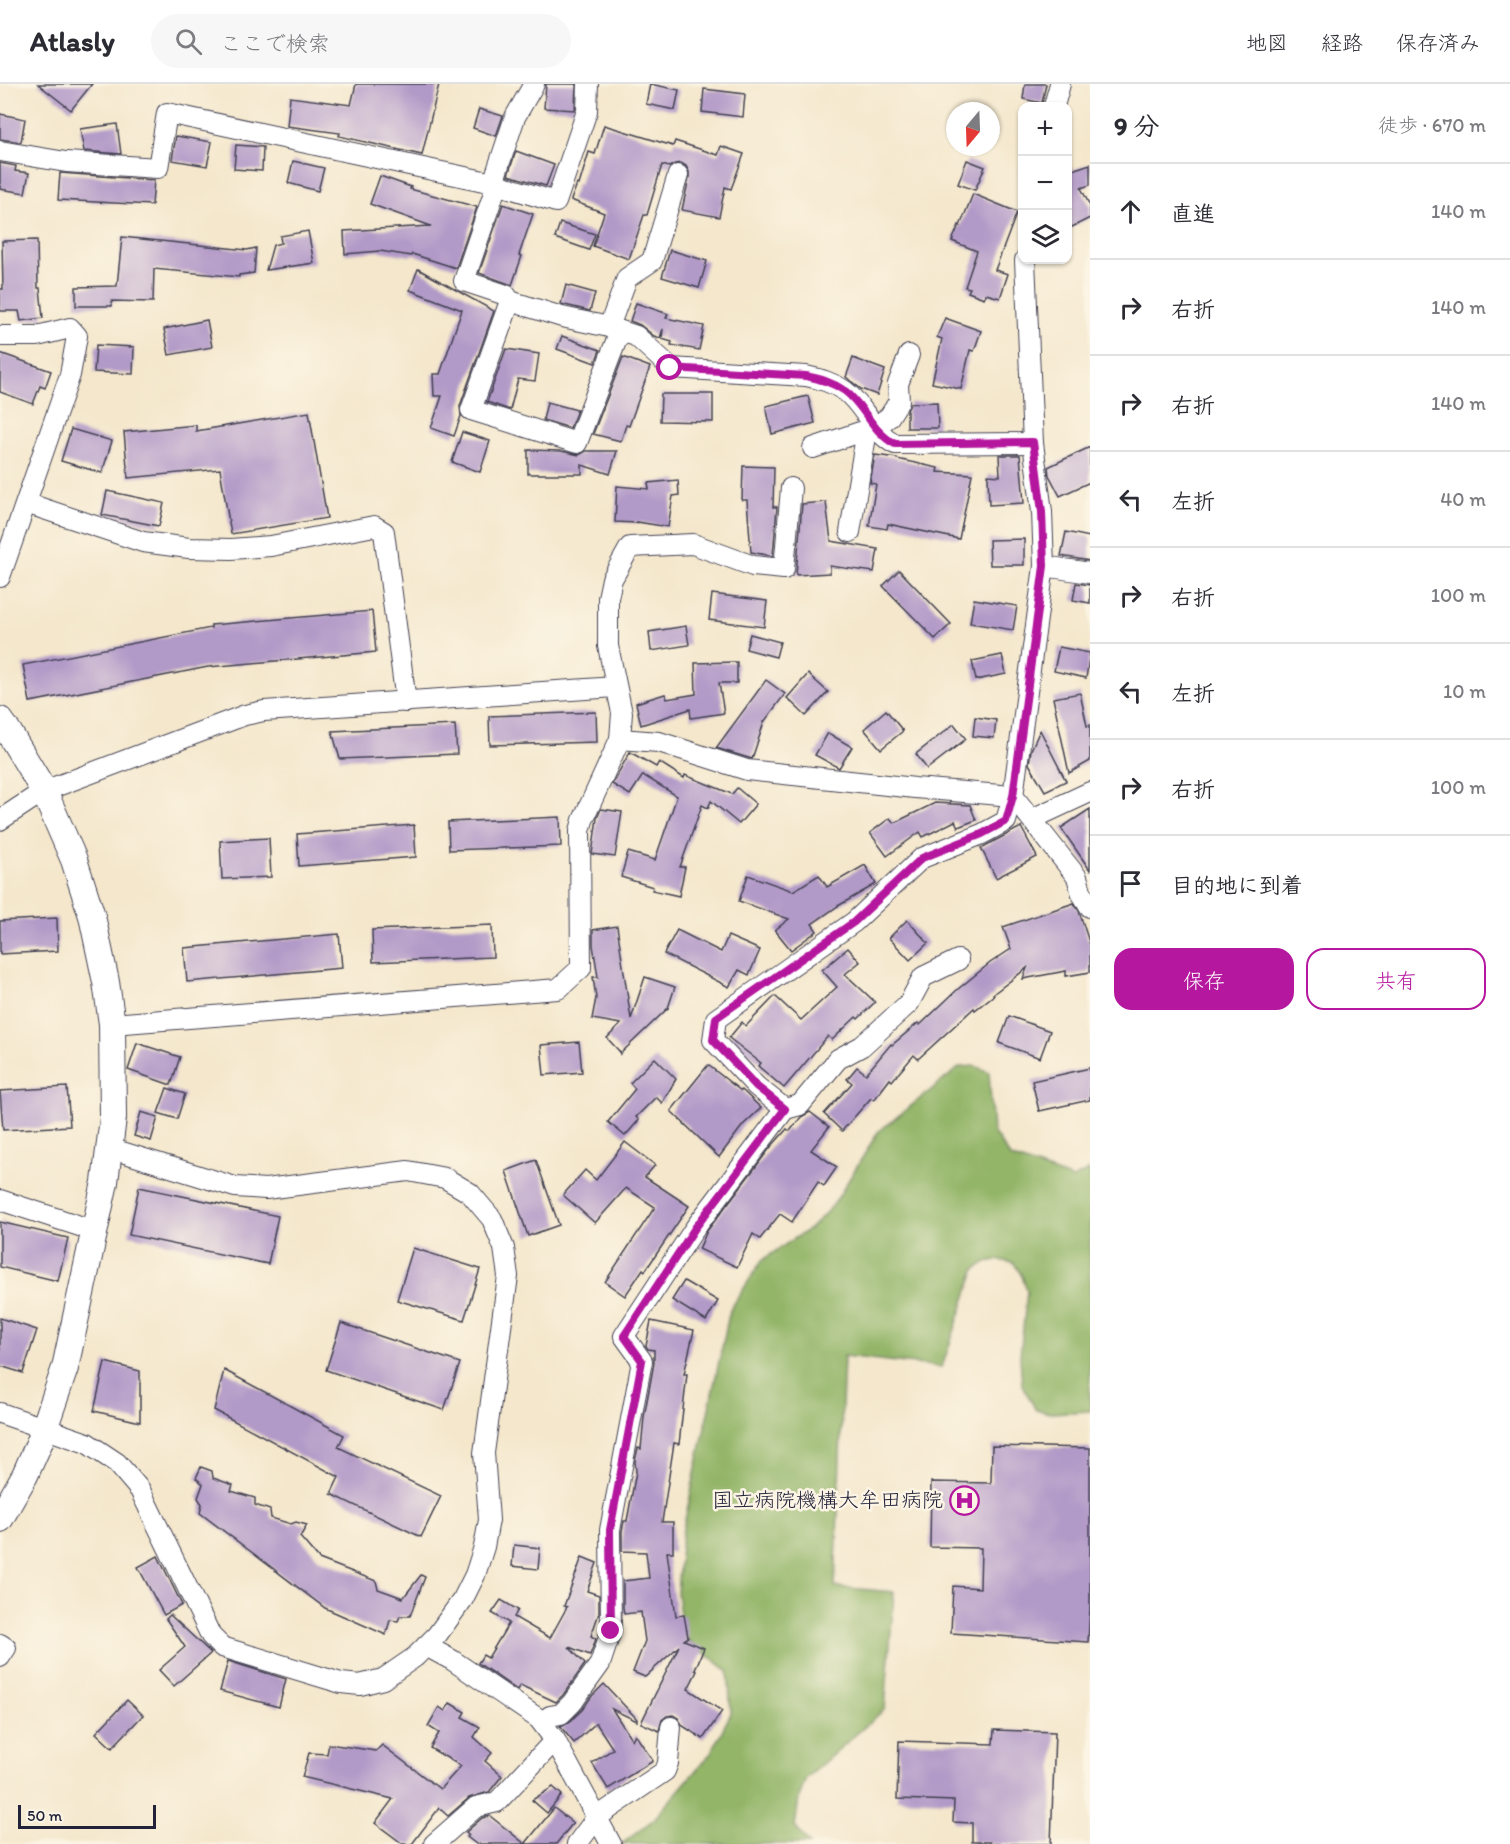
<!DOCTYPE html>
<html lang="ja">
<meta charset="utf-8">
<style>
body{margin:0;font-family:Itim,"Klee One",sans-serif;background:#f7f7f7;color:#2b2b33}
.controls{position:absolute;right:18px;top:18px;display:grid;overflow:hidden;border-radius:12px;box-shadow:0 2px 4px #0004}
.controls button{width:54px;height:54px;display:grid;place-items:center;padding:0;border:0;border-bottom:2px solid #e1e1e2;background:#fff;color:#2b2b33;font:30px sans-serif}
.compass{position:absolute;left:946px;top:18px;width:54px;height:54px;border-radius:50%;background:#fff;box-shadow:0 2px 4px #0004;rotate:199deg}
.scale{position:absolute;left:18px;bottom:15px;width:138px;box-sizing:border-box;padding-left:6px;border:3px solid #22223b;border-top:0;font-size:16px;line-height:21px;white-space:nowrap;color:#22223b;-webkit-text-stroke:4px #fcf5e5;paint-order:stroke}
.stop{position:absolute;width:18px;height:18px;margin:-14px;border:4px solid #b5179e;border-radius:50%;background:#fff}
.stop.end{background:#b5179e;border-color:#fff;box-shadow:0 2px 6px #0008}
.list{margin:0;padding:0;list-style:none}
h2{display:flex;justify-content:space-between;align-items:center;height:78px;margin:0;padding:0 24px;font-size:26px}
h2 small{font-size:20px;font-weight:400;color:#7c7c81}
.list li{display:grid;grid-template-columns:39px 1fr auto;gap:18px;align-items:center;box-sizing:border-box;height:96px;padding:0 24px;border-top:2px solid #e1e1e2}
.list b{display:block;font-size:22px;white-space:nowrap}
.list em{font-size:20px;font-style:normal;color:#7c7c81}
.actions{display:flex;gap:12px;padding:18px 24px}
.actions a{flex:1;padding:14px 0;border:2px solid #b5179e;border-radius:18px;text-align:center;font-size:21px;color:#b5179e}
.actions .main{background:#b5179e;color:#fff}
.icon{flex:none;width:33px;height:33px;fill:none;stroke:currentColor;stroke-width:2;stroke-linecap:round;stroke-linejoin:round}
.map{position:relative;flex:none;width:1090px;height:1760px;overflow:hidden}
header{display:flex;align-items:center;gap:36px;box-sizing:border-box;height:84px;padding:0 30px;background:#fff;border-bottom:2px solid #e1e1e2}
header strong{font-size:28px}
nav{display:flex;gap:33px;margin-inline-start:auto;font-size:21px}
.search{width:420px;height:54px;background:#f7f7f7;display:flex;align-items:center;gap:15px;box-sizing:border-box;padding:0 21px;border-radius:33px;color:#7c7c81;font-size:22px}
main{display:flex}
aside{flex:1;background:#fff}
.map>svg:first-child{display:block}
.forest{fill:#93b568;stroke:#5a6c52;stroke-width:1.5}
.building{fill:#b29ac8}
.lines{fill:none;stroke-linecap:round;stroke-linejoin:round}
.minor-casing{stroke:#424051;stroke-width:22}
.tertiary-casing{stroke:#424051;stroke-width:28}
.minor{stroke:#fff;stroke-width:20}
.tertiary{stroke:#fff;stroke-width:26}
.route{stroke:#b5179e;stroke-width:8}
.labels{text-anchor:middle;stroke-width:5;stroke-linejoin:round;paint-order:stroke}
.poi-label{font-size:21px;fill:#22223b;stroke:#fcf5e5;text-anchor:end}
</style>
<header>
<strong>Atlasly</strong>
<div class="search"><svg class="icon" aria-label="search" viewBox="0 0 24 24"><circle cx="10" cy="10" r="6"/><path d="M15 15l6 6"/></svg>ここで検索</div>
<nav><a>地図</a><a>経路</a><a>保存済み</a></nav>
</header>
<main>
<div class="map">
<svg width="1090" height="1760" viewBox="0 0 1090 1760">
<rect width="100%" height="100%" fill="#fcf5e5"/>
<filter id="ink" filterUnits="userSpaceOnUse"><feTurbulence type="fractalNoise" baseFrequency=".0167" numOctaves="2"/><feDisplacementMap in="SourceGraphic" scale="12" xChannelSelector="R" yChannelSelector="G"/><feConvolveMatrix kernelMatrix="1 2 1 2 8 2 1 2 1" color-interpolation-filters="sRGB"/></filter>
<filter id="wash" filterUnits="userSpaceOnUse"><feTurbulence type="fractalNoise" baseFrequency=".008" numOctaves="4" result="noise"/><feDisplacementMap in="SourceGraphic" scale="24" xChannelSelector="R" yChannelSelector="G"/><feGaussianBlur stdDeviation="1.35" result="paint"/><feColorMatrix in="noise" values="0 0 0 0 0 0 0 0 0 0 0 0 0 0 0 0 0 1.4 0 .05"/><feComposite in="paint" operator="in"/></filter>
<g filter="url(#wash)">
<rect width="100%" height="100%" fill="#f4e7cc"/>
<path class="forest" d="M975,982l14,6 4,60 17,25 63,22 17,-9v241l-40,2 -14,-3 -14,-25 -2,-28 7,-66 -5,-15 -8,-13c-18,-4 -25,-5 -39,7l-33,97 -98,-11 -9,231 59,5 -9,117 -79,69 -7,20 -4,29 14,17h-187l32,-25 56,-65 21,-41 -3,-42 -45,-35 -6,-43 5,-59 48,-224 32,-50 50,-33 22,-23 44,-72 82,-65z"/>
<g id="blocks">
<g class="building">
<polygon points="38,0 92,0 71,26"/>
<polygon points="356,0 439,0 422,71 339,52 340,49 287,42 290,13 351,21"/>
<polygon points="546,0 576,0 575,26 544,24"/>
<polygon points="650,0 679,6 675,26 646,20"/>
<polygon points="1025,0 1046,0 1042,19 1023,15"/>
<polygon points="704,5 745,10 743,33 702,28"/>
<polygon points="479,25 503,32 496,52 473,44"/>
<polygon points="0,30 25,35 21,58 0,55"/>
<polygon points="117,40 121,70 84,67 80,45"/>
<polygon points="604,41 673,62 675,57 718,71 721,62 744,70 731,105 725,103 719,133 682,126 689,94 689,88 686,82 681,79 675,80 669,83 662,81 647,131 644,131 629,175 593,162 604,129 571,116 577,100 579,101 589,68 595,70"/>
<polygon points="176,52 212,58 207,82 172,76"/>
<polygon points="236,61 263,63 262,87 234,85"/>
<polygon points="516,67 554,81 546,102 508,91"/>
<polygon points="967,76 985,83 975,106 958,100"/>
<polygon points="293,77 324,84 318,107 288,99"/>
<polygon points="1068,77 1072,86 1090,80 1090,101 1081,104 1090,122 1090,134 1068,145"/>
<polygon points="0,79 16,82 15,87 29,89 25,109 0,105"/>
<polygon points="60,89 154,96 152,121 58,116"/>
<polygon points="380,92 411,103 410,105 477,123 456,184 412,170 411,172 380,167 345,170 344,147 431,142 370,120"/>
<polygon points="973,110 1017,128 995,186 1008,190 1000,214 986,210 984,214 968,208 970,204 965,203 977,167 952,157 959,141 960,142"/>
<polygon points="503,120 533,130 519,171 522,172 512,201 479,189"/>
<polygon points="560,139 595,150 589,166 555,154"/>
<polygon points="308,147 314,179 266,186 273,161 281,159 280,152"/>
<polygon points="122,153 247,166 256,164 254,189 239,191 239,193 154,185 153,218 112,217 112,222 76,222 76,203 117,202"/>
<polygon points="37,156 38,204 40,204 43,234 21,237 19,227 0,227 0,205 3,205 2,157"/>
<polygon points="670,166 707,177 699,204 662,193"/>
<polygon points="418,185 494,227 460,322 461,332 454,352 431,344 442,312 434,312 433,290 440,290 462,226 410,206"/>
<polygon points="566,201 595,209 590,227 561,220"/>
<polygon points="636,219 668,230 666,234 704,242 699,266 671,261 672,258 662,255 663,245 660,254 654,252 640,241 630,237"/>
<polygon points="945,234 981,247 974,267 970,266 961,305 932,299 942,255 937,253"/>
<polygon points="207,236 212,263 169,271 164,245"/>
<polygon points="562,252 600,266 595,279 557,265"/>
<polygon points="96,261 134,263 133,290 94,288"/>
<polygon points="506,265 539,270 535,297 518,295 510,326 487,318"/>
<polygon points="0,269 51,287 45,304 40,302 33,320 0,308"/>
<polygon points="623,273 650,283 629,342 626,341 621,357 593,350"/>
<polygon points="853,274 885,286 877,311 861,305 846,293"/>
<polygon points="661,310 713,310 713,338 660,337"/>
<polygon points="808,312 815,339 772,350 766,322"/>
<polygon points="547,318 577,326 570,344 543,336"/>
<polygon points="937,318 938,344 907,344 907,327 910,319"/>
<polygon points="309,328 327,434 231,450 220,385 128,394 124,348 196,341 196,347"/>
<polygon points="71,345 112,357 102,389 61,377"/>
<polygon points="462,348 490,357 480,388 452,378"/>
<polygon points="1090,363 1090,398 1060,412 1049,391 1048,383"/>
<polygon points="528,366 561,367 579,371 586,367 617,367 610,390 582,381 582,390 528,390"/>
<polygon points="875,371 897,374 897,375 938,384 937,388 972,390 959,455 888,440 887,445 869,442 876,400 870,399"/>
<polygon points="999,371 1020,371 1024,419 989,421 988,391 1000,392"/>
<polygon points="743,382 774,383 773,423 777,423 773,472 751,468 747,416 742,416"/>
<polygon points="678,396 679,411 673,412 668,443 637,438 637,439 615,438 617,402 649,405 648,399"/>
<polygon points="107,407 164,419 159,442 102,431"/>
<polygon points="826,418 831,457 878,465 874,488 830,482 830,489 796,491 802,420"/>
<polygon points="1066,448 1090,453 1090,477 1061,472"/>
<polygon points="1024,455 1024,481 990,481 989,456"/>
<polygon points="899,486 951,540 935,555 883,502"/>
<polygon points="1076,499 1090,501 1090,519 1073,516"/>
<polygon points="712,510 767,517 764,543 709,536"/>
<polygon points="974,515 1017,522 1013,546 970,539"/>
<polygon points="372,527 376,568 208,583 30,618 23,581 211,544 211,541"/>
<polygon points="686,542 689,561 651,567 649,548"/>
<polygon points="750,550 780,558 776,573 746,565"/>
<polygon points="1059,563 1090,569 1086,594 1054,587"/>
<polygon points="1002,571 1006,590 976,596 972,577"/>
<polygon points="737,578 737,599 719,599 724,629 691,634 690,625 641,641 636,619 665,610 667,615 696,610 695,579"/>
<polygon points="808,590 828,608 806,632 787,614"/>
<polygon points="766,596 785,610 764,638 752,675 716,664"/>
<polygon points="1080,609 1087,642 1090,641 1090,677 1069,689 1053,614"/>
<polygon points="886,626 903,647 881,665 864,645"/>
<polygon points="596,628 597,658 490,661 489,632"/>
<polygon points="975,633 996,636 994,654 973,652"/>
<polygon points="954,640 966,655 927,685 916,670"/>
<polygon points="455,641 457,670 340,675 332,647"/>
<polygon points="1040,646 1066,697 1045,707 1029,680 1031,666"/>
<polygon points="828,649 852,663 839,684 815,671"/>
<polygon points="630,668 656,683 659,678 684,694 685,691 732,710 737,704 756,720 739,740 711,717 708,724 702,721 680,783 685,783 679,812 652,806 653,803 621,793 628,768 655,776 677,712 643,691 630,711 612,700"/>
<polygon points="935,719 970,721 976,736 958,743 955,737 923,753 920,748 887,772 870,749 890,734 894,739"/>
<polygon points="601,725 622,728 615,773 592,770 597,734"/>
<polygon points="1090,725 1090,786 1061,744"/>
<polygon points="560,733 561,762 449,766 448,738"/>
<polygon points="414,741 416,773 299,782 297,750"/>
<polygon points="1021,743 1037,773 996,794 981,764"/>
<polygon points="269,754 271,793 222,795 220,757"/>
<polygon points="865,781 876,800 838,822 812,840 817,847 791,866 775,846 789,835 739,817 748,791 793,807 819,791 827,803"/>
<polygon points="1074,819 1079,827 1090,861 1090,888 1066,892 1066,887 1023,895 1027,884 993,910 994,911 975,926 974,924 918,975 914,971 892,997 890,995 874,1016 871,1014 842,1047 824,1030 852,999 847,995 857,983 866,990 891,960 892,961 918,939 920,941 958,905 990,879 1011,865 1003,843"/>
<polygon points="57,834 58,867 0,870 0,837"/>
<polygon points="907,836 928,859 910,876 889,854"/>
<polygon points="492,841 493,873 373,878 372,846"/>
<polygon points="617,842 631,935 645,893 675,903 668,924 620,970 620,968 607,954 621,940 592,935 596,914 593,893 598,893 593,861 593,846"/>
<polygon points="677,846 721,868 728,852 760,866 749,891 739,886 729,903 664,870"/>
<polygon points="339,850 342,884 187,898 184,864"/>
<polygon points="848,864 860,878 845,890 875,918 858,935 856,933 832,956 828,952 784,1004 758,982 761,979 729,954 742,938 746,942 775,912 801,936 837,903 822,886"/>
<polygon points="1009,932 1050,947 1040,974 999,959"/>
<polygon points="579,958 582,988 544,991 541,961"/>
<polygon points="137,959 180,973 171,1001 128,986"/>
<polygon points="655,974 676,995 662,1019 656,1013 636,1033 639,1036 625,1052 608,1038 635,1005 630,999"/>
<polygon points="708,981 741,1007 742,1006 761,1024 743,1041 719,1073 671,1027"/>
<polygon points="1090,984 1090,1016 1039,1027 1032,997"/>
<polygon points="67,1003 70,1042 3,1046 0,1007"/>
<polygon points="167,1004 185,1010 177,1035 158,1029"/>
<polygon points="141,1028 158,1033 151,1057 134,1052"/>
<polygon points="810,1028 829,1043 811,1066 837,1083 824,1102 818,1098 792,1138 780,1130 760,1155 753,1150 737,1183 699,1165 707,1147 770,1064 787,1045 790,1047 801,1033"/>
<polygon points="625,1058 655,1081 645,1093 689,1122 645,1187 643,1185 625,1212 605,1198 655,1123 626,1104 595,1139 563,1111 585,1086 596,1096"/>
<polygon points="536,1076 559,1141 528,1152 506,1087"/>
<polygon points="139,1103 278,1132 268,1180 129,1151"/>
<polygon points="0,1138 68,1154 58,1197 0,1183"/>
<polygon points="413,1164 480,1185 464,1236 397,1216"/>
<polygon points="684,1197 718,1217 706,1237 672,1216"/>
<polygon points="0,1234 37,1246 23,1289 0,1282"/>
<polygon points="651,1237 694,1246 684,1290 687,1290 679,1360 674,1359 662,1438 673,1438 673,1468 667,1468 676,1532 684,1531 688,1553 684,1556 704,1564 695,1586 697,1587 688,1605 722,1627 703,1655 683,1642 678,1634 673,1631 667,1632 662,1636 659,1647 641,1639 679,1562 645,1593 633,1588 645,1557 641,1528 624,1530 623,1523 623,1497 649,1494 646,1468 622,1467 622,1447 624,1437 627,1437 636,1388 635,1377 638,1364 641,1365 644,1333 654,1279 654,1266 648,1265 646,1262"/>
<polygon points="341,1239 460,1279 444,1326 326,1286"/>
<polygon points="105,1278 140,1287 140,1338 94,1327"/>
<polygon points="224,1286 344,1351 338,1363 441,1412 421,1453 331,1410 339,1393 214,1326"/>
<polygon points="992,1362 1090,1364 1090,1524 1088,1558 951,1549 953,1502 980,1504 981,1464 930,1463 931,1398 991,1399"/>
<polygon points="201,1383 212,1387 213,1394 233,1401 231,1407 255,1414 255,1421 270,1426 271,1434 291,1440 296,1438 307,1441 300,1453 319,1475 376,1497 378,1505 403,1514 421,1491 425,1493 410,1532 400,1532 398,1537 390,1536 386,1551 325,1524 200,1429 202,1420 198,1414 203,1400 196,1394"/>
<polygon points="514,1461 540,1464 538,1485 512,1482"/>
<polygon points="158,1472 182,1521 164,1531 138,1483"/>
<polygon points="582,1473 597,1479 587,1507 599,1511 599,1529 591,1552 596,1555 590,1571 569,1563 585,1580 563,1611 556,1618 520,1601 517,1606 478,1579 483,1571 488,1574 509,1539 492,1529 501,1516 518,1526 514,1533 550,1554 567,1523 564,1522"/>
<polygon points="170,1531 211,1569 174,1602 159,1586 185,1563 166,1535"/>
<polygon points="228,1577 286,1595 279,1623 220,1607"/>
<polygon points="604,1600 637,1635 637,1637 612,1625 632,1656 635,1650 653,1677 608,1705 592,1679 613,1665 596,1639 574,1659 560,1642 569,1638 582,1626 592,1612"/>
<polygon points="127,1616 143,1631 112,1664 96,1649"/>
<polygon points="450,1619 465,1628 462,1633 480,1643 474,1653 492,1669 485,1677 502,1692 489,1708 469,1714 448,1732 439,1724 412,1760 403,1760 375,1739 393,1715 302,1693 309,1669 327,1670 329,1660 376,1667 382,1661 440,1705 461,1682 430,1664 439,1649 428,1642 439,1623 445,1627"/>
<polygon points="994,1646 1055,1648 1051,1760 990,1760 990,1758 972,1758 972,1739 953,1738 954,1717 897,1715 899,1657 993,1660"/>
<polygon points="553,1703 562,1711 547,1729 532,1716"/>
<polygon points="554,1724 573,1739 556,1760 525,1760"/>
<polygon points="490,1732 525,1760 476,1760 467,1753 469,1751 466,1748 482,1734"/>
</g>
</g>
</g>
<g filter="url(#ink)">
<use href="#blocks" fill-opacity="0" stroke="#424051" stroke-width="1.5"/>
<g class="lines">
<defs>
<g id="minor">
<polyline points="1054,22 1060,0"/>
<polyline points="0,67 66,78 158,84 167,29 493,99 556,118 587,27 588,0"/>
<path d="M678,91l-26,86 -25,17 -18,49 27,9 35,32 135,8c14,3 26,6 39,15 19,14 27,41 50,53l138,-1"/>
<polyline points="493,99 515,33 534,0"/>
<polyline points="497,100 464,197 506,211 510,217"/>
<polyline points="609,243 562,233 510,217 471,326 577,359 620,247"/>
<polyline points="0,252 37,252 70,244 77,252 70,291 0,493"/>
<polyline points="813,364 875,343 889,333 899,317 898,300 909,271"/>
<polyline points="26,419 143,458 189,464 231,465 271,462 374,442 384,448 406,618"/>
<polyline points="850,448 867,346"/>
<polyline points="1044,482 1090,489"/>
<polyline points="620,655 622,629 608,562 608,514 612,495 630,463 693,460 753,482 784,485 791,404"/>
<polyline points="1032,735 1090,708"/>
<polyline points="0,736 44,707 245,631 264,627 616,603"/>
<polyline points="112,940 558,905 581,884 580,747 583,736 620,655 659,658 747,686 915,704 1013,712 1077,793 1082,810 1090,823"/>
<polyline points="785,1025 800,1021 838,975 862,962 909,919 923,893 958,876"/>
<polyline points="0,1116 95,1147"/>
<polyline points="0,1329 87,1359 117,1379 140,1406 211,1552 222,1563 341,1599 360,1601 383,1595 415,1573 437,1551 463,1515 475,1491 484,1463 489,1436 484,1369 508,1192 504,1164 492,1135 470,1109 445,1094 408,1087 266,1105 235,1103 109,1064"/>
<polyline points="0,1560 6,1564 0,1573"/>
<polyline points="426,1562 452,1576 539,1635 555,1656 611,1760"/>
<polyline points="550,1632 561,1630 572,1619 600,1580 611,1547 610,1446 642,1277 624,1252 695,1144 785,1025 756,1002 713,956 716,935 854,838 922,774 982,750 1006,737 1013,712 1044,482 1042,428 1033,359 1025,176"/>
<polyline points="434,1760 476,1723 497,1718 555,1656"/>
<polyline points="577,1760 597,1733 665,1687 668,1679 671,1643"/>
</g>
<polyline id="tertiary" points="0,636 8,647 44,707 74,776 92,832 106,898 112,940 113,1034 105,1098 65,1284 40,1357 25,1391 0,1435"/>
</defs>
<use href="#minor" class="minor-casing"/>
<use href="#tertiary" class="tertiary-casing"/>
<use href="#minor" class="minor"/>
<use href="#tertiary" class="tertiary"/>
</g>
</g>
<g class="lines" filter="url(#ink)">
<path class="route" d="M611,1547l-1,-101 32,-169 -18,-25 71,-108 90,-119 -29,-23 -43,-46 3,-22 138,-96 68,-64 60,-24 24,-13 7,-25 31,-230 -2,-54 -9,-70 -138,2c-23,-12 -31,-39 -50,-53 -13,-9 -25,-12 -39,-15l-136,-8"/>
</g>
<defs>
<symbol id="hospital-ring" viewBox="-11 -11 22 22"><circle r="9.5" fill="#fcf5e5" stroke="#b5179e" stroke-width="1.5"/><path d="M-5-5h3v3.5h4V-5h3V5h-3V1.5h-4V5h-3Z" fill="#b5179e"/></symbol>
</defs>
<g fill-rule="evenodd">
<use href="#hospital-ring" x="948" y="1400" width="33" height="33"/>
</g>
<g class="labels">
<g class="poi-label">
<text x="943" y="1423">国立病院機構大牟田病院</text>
</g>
</g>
</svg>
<div class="controls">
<button>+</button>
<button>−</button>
<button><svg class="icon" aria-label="layers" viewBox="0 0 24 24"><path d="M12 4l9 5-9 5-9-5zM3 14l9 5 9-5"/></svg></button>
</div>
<svg class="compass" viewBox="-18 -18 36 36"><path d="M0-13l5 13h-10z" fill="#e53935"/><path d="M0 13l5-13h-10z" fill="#7c7c81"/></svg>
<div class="scale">50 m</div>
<div class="stop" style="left:670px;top:284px"></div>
<div class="stop end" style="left:611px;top:1547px"></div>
</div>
<aside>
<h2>9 分<small>徒歩 · 670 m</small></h2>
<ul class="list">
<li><svg class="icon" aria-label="ahead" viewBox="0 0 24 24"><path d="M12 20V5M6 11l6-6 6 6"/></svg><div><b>直進</b></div><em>140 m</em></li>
<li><svg class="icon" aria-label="right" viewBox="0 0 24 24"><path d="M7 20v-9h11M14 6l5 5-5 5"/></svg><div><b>右折</b></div><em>140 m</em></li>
<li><svg class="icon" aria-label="right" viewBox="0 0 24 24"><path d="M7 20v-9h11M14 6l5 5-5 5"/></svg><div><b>右折</b></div><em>140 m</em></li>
<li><svg class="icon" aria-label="left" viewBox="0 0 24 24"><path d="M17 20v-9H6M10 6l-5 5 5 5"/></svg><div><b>左折</b></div><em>40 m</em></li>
<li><svg class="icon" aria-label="right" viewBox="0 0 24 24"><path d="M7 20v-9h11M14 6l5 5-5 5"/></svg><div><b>右折</b></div><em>100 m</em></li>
<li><svg class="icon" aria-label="left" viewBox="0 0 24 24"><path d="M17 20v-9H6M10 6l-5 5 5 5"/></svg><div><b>左折</b></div><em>10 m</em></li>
<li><svg class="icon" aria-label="right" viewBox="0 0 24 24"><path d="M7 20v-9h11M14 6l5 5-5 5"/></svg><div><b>右折</b></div><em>100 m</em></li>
<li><svg class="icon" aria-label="arrive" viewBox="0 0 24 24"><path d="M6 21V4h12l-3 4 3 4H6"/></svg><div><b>目的地に到着</b></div></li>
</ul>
<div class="actions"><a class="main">保存</a><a>共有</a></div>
</aside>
</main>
